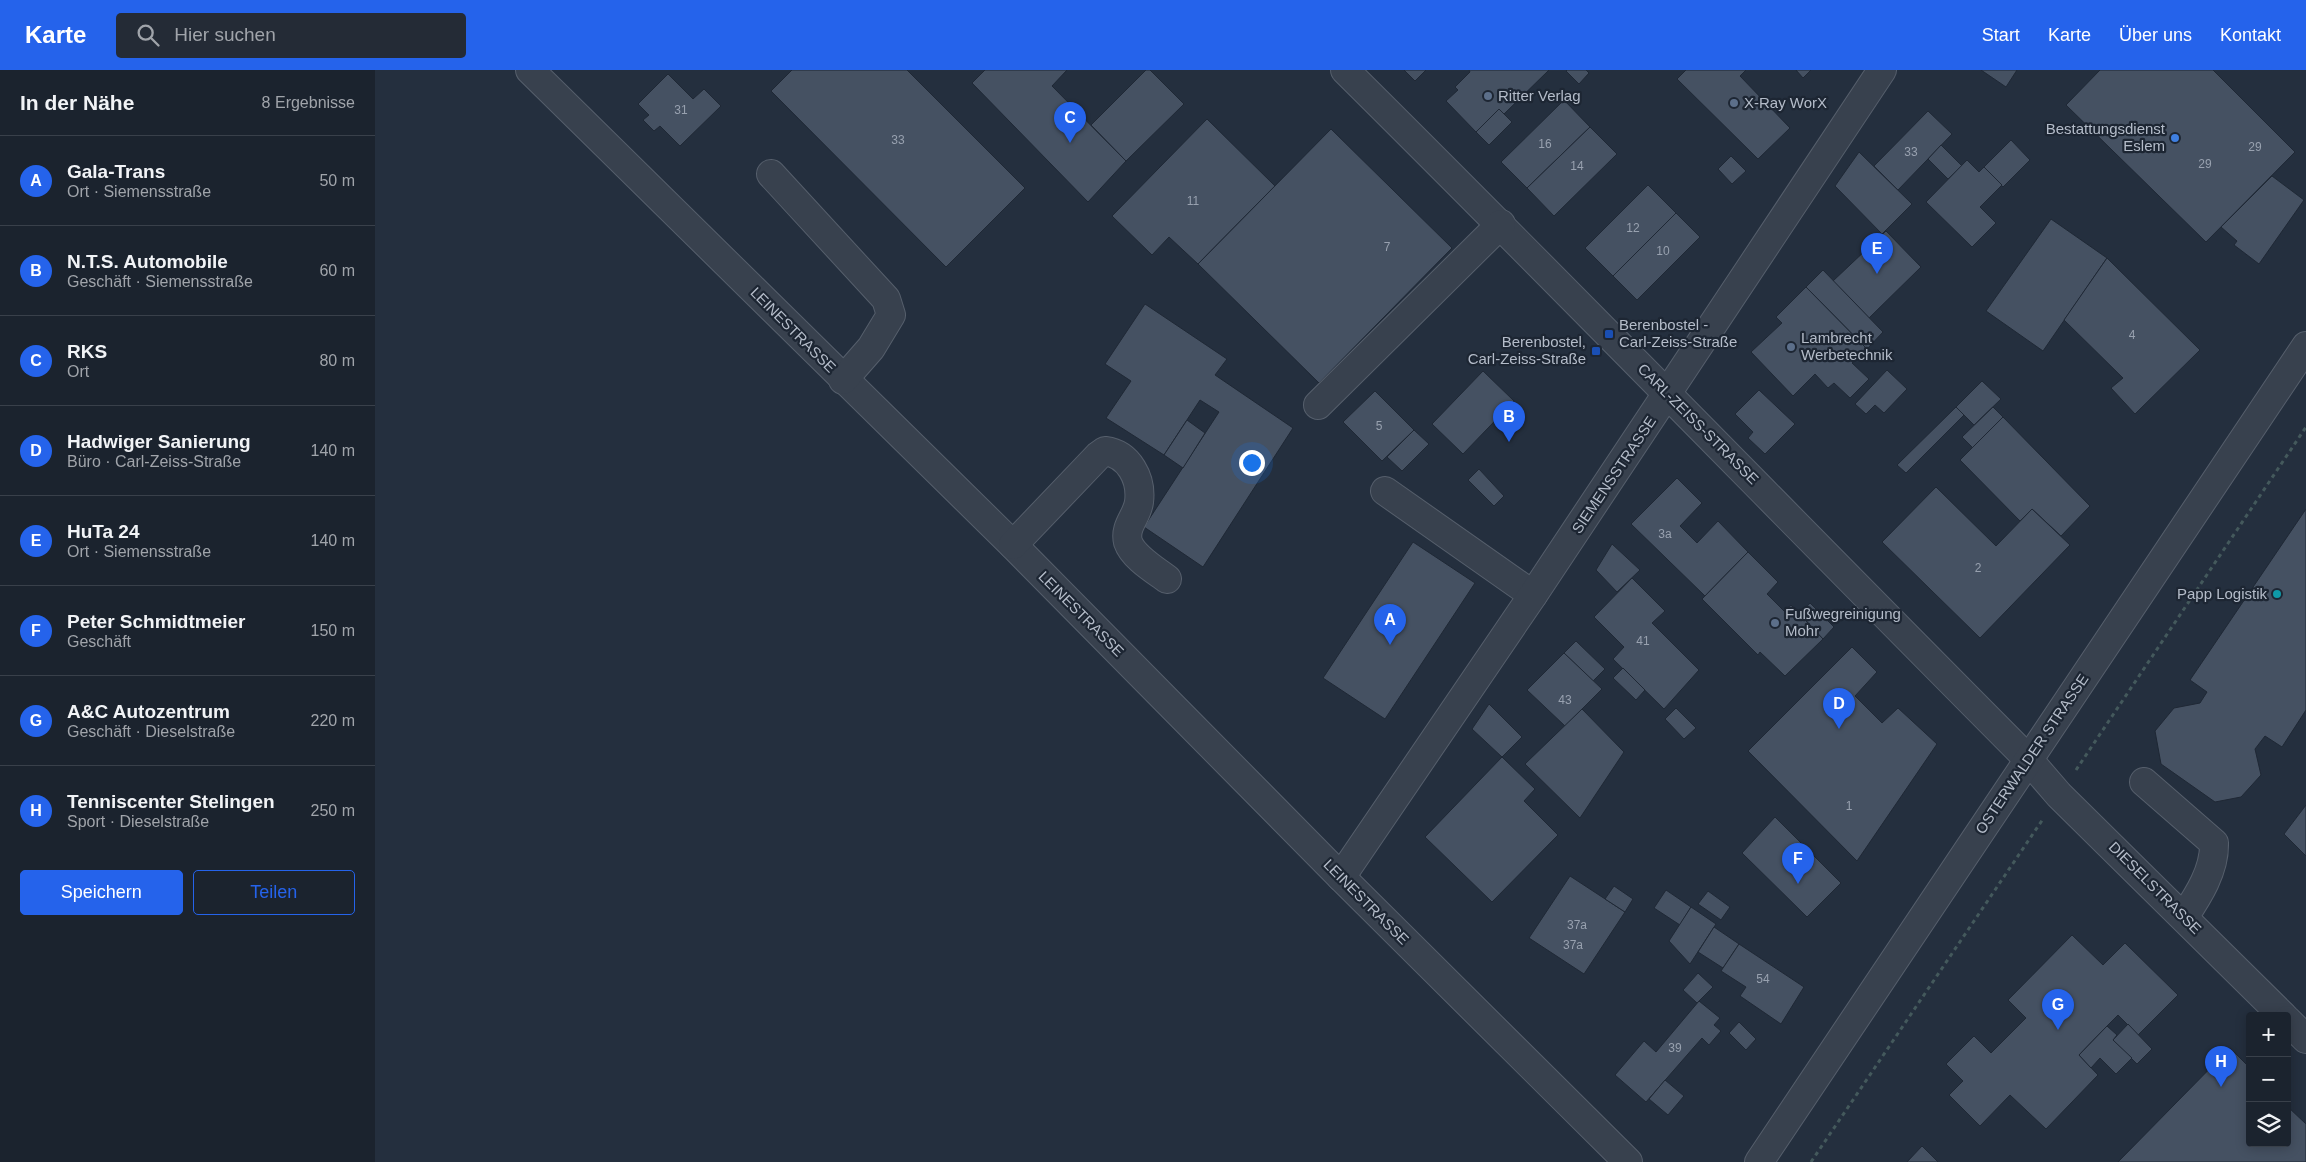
<!DOCTYPE html>
<html lang="de">
<meta charset="utf-8">
<style>
body{margin:0;font-family:Helvetica,sans-serif;background:#242b36;color:#f1f3f6}
.controls{position:absolute;right:15px;bottom:15px;display:grid;overflow:hidden;border-radius:5px;box-shadow:0 2px 12px #0003}
.controls button{width:45px;height:45px;display:grid;place-items:center;padding:0;border:0;border-bottom:1px solid #39404a;background:#1b232e;color:#f1f3f6;font:25px sans-serif}
.you{position:absolute;left:876px;top:392px;width:18px;height:18px;margin:-12px;border:4px solid #fff;border-radius:50%;background:#1a73e8;box-shadow:0 0 0 8px #1a73e833}
.badge{display:grid;place-items:center;width:32px;height:32px;border-radius:50%;background:#2563eb;color:#fff;font-size:16px;font-weight:700}
.pin{position:absolute;translate:-50% -41px;filter:drop-shadow(0 1px 2px #0008)}
.pin::after{content:'';position:absolute;top:26px;width:18px;height:15px;background:inherit;clip-path:polygon(0 0,100% 0,50% 100%)}
.list{margin:0;padding:0;list-style:none}
h2{display:flex;justify-content:space-between;align-items:center;height:65px;margin:0;padding:0 20px;font-size:21px}
h2 small{font-size:16px;font-weight:400;color:#a0a4aa}
.list li{display:grid;grid-template-columns:32px 1fr auto;gap:15px;align-items:center;box-sizing:border-box;height:90px;padding:0 20px;border-top:1px solid #39404a}
.list b{display:block;font-size:19px;white-space:nowrap}
.list p{margin:0;font-size:16px;white-space:nowrap;color:#a0a4aa}
.list em{font-size:16px;font-style:normal;color:#a0a4aa}
.actions{display:flex;gap:10px;padding:15px 20px}
.actions a{flex:1;padding:11px 0;border:1px solid #2563eb;border-radius:5px;text-align:center;font-size:18px;color:#2563eb}
.actions .main{background:#2563eb;color:#fff}
.icon{flex:none;width:28px;height:28px;fill:none;stroke:currentColor;stroke-width:2;stroke-linecap:round;stroke-linejoin:round}
.map{position:relative;flex:none;width:1931px;height:1092px;overflow:hidden}
header{display:flex;align-items:center;gap:30px;box-sizing:border-box;height:70px;padding:0 25px;background:#2563eb;color:#fff}
header strong{font-size:24px}
nav{display:flex;gap:28px;margin-inline-start:auto;font-size:18px}
.search{width:350px;height:45px;background:#242b36;display:flex;align-items:center;gap:12px;box-sizing:border-box;padding:0 18px;border-radius:5px;color:#a0a4aa;font-size:19px}
main{display:flex}
aside{flex:1;background:#1b232e}
.map>svg:first-child{display:block}
.building{fill:#455162;stroke:#1f2835}
.lines{fill:none;stroke-linecap:round;stroke-linejoin:round}
.minor-casing{stroke:#565f6c;stroke-width:30}
.path{stroke:#44595c;stroke-width:3;stroke-dasharray:4 4;stroke-linecap:butt}
.minor{stroke:#38414e;stroke-width:28}
.service-dot{fill:#5c6f8a;stroke:#1d2633;stroke-width:2}
.shop-dot{fill:#3f7fe0;stroke:#1d2633;stroke-width:2}
.transit-dot{fill:#1a4fb4;stroke:#1d2633;stroke-width:2}
.culture-dot{fill:#0f9aa8;stroke:#1d2633;stroke-width:2}
.labels{text-anchor:middle;stroke-width:4.5;stroke-linejoin:round;paint-order:stroke}
.number-label{font-size:12px;fill:#98a1af}
.poi-label{font-size:15px;fill:#b4bcc9;stroke:#1d2633;text-anchor:start}
.street-label{font-size:15px;fill:#b4bcc9;stroke:#1d2633}
</style>
<header>
<strong>Karte</strong>
<div class="search"><svg class="icon" aria-label="search" viewBox="0 0 24 24"><circle cx="10" cy="10" r="6"/><path d="M15 15l6 6"/></svg>Hier suchen</div>
<nav><a>Start</a><a>Karte</a><a>Über uns</a><a>Kontakt</a></nav>
</header>
<main>
<aside>
<h2>In der Nähe<small>8 Ergebnisse</small></h2>
<ul class="list">
<li><span class="badge">A</span><div><b>Gala-Trans</b><p>Ort · Siemensstraße</p></div><em>50 m</em></li>
<li><span class="badge">B</span><div><b>N.T.S. Automobile</b><p>Geschäft · Siemensstraße</p></div><em>60 m</em></li>
<li><span class="badge">C</span><div><b>RKS</b><p>Ort</p></div><em>80 m</em></li>
<li><span class="badge">D</span><div><b>Hadwiger Sanierung</b><p>Büro · Carl-Zeiss-Straße</p></div><em>140 m</em></li>
<li><span class="badge">E</span><div><b>HuTa 24</b><p>Ort · Siemensstraße</p></div><em>140 m</em></li>
<li><span class="badge">F</span><div><b>Peter Schmidtmeier</b><p>Geschäft</p></div><em>150 m</em></li>
<li><span class="badge">G</span><div><b>A&amp;C Autozentrum</b><p>Geschäft · Dieselstraße</p></div><em>220 m</em></li>
<li><span class="badge">H</span><div><b>Tenniscenter Stelingen</b><p>Sport · Dieselstraße</p></div><em>250 m</em></li>
</ul>
<div class="actions"><a class="main">Speichern</a><a>Teilen</a></div>
</aside>
<div class="map">
<svg width="1931" height="1092" viewBox="0 0 1931 1092">
<rect width="100%" height="100%" fill="#242f3e"/>
<g class="building">
<polygon points="417,0 532,0 650,118 571,197 396,21"/>
<polygon points="610,0 692,0 677,16 751,91 713,132 597,13"/>
<polygon points="771,0 775,0 809,34 751,91 716,55"/>
<polygon points="1029,0 1051,0 1040,11"/>
<polygon points="1094,0 1174,0 1129,44 1124,39 1101,62 1071,31 1083,20 1080,17 1095,2"/>
<polygon points="1192,0 1211,0 1214,3 1204,14 1191,1"/>
<polygon points="1311,0 1371,0 1365,6 1415,58 1383,89 1302,9"/>
<polygon points="1421,0 1436,0 1428,8"/>
<polygon points="1606,0 1642,0 1631,17"/>
<polygon points="1725,0 1838,0 1920,82 1831,172 1691,35"/>
<polygon points="293,4 318,29 329,19 346,36 305,76 285,56 279,61 268,50 274,45 263,34"/>
<polygon points="1189,30 1215,57 1152,118 1126,92"/>
<polygon points="1124,39 1137,52 1114,75 1101,62"/>
<polygon points="1553,41 1577,64 1523,120 1499,96"/>
<polygon points="832,49 900,116 823,194 794,167 777,185 737,146"/>
<polygon points="1215,57 1242,84 1179,146 1152,118"/>
<polygon points="956,59 1077,178 944,313 823,194"/>
<polygon points="1636,70 1655,90 1628,117 1609,97"/>
<polygon points="1566,75 1587,96 1573,109 1553,89"/>
<polygon points="1484,82 1537,134 1507,164 1460,116"/>
<polygon points="1356,86 1371,101 1357,114 1343,99"/>
<polygon points="1592,90 1604,102 1609,97 1627,115 1605,137 1621,153 1597,177 1551,132"/>
<polygon points="1897,106 1929,130 1884,194 1859,175 1862,171 1846,157"/>
<polygon points="1273,115 1301,143 1238,206 1210,178"/>
<polygon points="1301,143 1325,167 1262,230 1238,206"/>
<polygon points="1676,149 1732,188 1668,281 1611,241"/>
<polygon points="1511,161 1546,197 1494,248 1458,211"/>
<polygon points="1732,188 1825,280 1760,344 1736,318 1748,308 1689,250"/>
<polygon points="1448,200 1508,262 1492,279 1431,217"/>
<polygon points="1431,217 1492,279 1477,293 1494,309 1475,328 1459,313 1453,318 1440,304 1418,326 1376,282 1407,253 1401,247"/>
<polygon points="770,234 852,289 840,305 918,358 828,497 769,457 844,342 825,330 789,385 731,348 756,311 730,294"/>
<polygon points="1512,300 1532,319 1509,343 1500,335 1491,344 1480,334"/>
<polygon points="1108,301 1139,331 1088,384 1057,354"/>
<polygon points="1607,311 1626,329 1599,355 1581,337"/>
<polygon points="1384,320 1420,354 1390,384 1373,368 1378,362 1360,344"/>
<polygon points="1000,321 1039,360 1007,391 968,352"/>
<polygon points="1581,337 1589,345 1531,403 1522,395"/>
<polygon points="1618,337 1628,347 1598,378 1587,367"/>
<polygon points="1628,347 1715,436 1686,466 1657,439 1645,451 1585,390"/>
<polygon points="812,350 830,363 808,398 789,385"/>
<polygon points="1039,360 1054,374 1027,401 1012,387"/>
<polygon points="1104,399 1129,426 1119,436 1093,410"/>
<polygon points="1302,408 1327,433 1305,456 1322,473 1343,451 1373,482 1330,526 1256,454"/>
<polygon points="1561,417 1621,476 1657,439 1695,475 1605,568 1507,472"/>
<polygon points="1931,439 1931,640 1907,677 1890,666 1880,679 1886,705 1866,727 1840,732 1786,694 1780,661 1799,638 1825,633 1832,622 1815,610"/>
<polygon points="1038,472 1100,513 1010,649 948,608"/>
<polygon points="1237,474 1265,500 1242,522 1221,500"/>
<polygon points="1373,482 1403,512 1392,524 1409,541 1416,535 1448,569 1410,606 1385,582 1383,585 1327,529"/>
<polygon points="1257,508 1290,541 1277,553 1324,600 1289,639 1238,589 1249,577 1219,547"/>
<polygon points="1435,533 1459,557 1448,569 1425,544"/>
<polygon points="1201,571 1230,599 1218,611 1189,583"/>
<polygon points="1477,577 1502,602 1480,626 1507,653 1523,638 1562,674 1482,791 1373,681"/>
<polygon points="1189,583 1227,619 1190,656 1152,620"/>
<polygon points="1248,598 1270,620 1261,630 1238,608"/>
<polygon points="1114,634 1147,667 1127,687 1097,659"/>
<polygon points="1301,638 1321,658 1309,669 1290,649"/>
<polygon points="1207,639 1249,682 1205,748 1150,694"/>
<polygon points="1127,687 1160,719 1149,731 1183,765 1117,832 1050,767"/>
<polygon points="1931,735 1931,786 1909,764"/>
<polygon points="1400,747 1466,813 1432,847 1367,783"/>
<polygon points="1195,806 1250,842 1209,904 1154,868"/>
<polygon points="1239,816 1258,829 1250,842 1230,829"/>
<polygon points="1291,820 1316,837 1305,855 1279,838"/>
<polygon points="1333,821 1355,837 1346,850 1323,834"/>
<polygon points="1316,837 1341,854 1315,894 1294,871"/>
<polygon points="1339,857 1364,874 1348,898 1323,882"/>
<polygon points="1697,865 1728,895 1750,873 1803,925 1763,965 1743,945 1732,956 1704,985 1723,1005 1671,1059 1635,1025 1605,1056 1574,1025 1588,1011 1571,994 1599,966 1616,983 1651,948 1633,930"/>
<polygon points="1364,874 1429,917 1406,954 1365,926 1371,917 1346,901"/>
<polygon points="1323,903 1338,917 1322,933 1308,920"/>
<polygon points="1324,931 1345,948 1339,955 1346,961 1334,975 1327,968 1271,1032 1240,1005 1269,971 1281,982"/>
<polygon points="1364,952 1381,969 1371,980 1354,963"/>
<polygon points="1753,954 1777,979 1762,994 1738,970"/>
<polygon points="1732,956 1742,965 1738,970 1757,988 1741,1004 1725,988 1716,998 1704,985"/>
<polygon points="1855,978 1875,998 1875,1073 1912,1073 1912,1036 1931,1054 1931,1092 1743,1092"/>
<polygon points="1290,1010 1309,1026 1293,1045 1274,1029"/>
<polygon points="1547,1076 1563,1092 1532,1092"/>
</g>
<g class="lines">
<defs>
<g id="minor">
<polyline points="155,0 638,475 966,807 1253,1092"/>
<path d="M970,0c230,228 455,460 683,689l31,36 224,221"/>
<polyline points="396,104 511,229 516,245 496,278 468,310"/>
<polyline points="943,335 1126,154"/>
<polyline points="1010,421 1158,525"/>
<path d="M638,475l85,-89 7,-5c24,3 37,28 34,51 -2,15 -15,24 -11,40 5,15 27,28 39,37"/>
<path d="M1769,712l70,61c1,27 -16,53 -30,74"/>
<polyline points="966,807 1158,525 1507,0"/>
<polyline points="1912,950 1931,969"/>
<polyline points="1384,1092 1931,276"/>
</g>
</defs>
<use href="#minor" class="minor-casing"/>
<g class="path">
<polyline points="1701,700 1931,357"/>
<polyline points="1436,1092 1668,749"/>
</g>
<use href="#minor" class="minor"/>
</g>
<g class="service-dot">
<circle cx="1113" cy="26" r="5"/>
<circle cx="1359" cy="33" r="5"/>
<circle cx="1416" cy="277" r="5"/>
<circle cx="1400" cy="553" r="5"/>
</g>
<circle class="shop-dot" cx="1800" cy="68" r="5"/>
<g class="transit-dot">
<rect x="1229" y="259" width="10" height="10" rx="2.5"/>
<rect x="1216" y="276" width="10" height="10" rx="2.5"/>
</g>
<circle class="culture-dot" cx="1902" cy="524" r="5"/>
<g class="labels">
<g class="number-label">
<text x="306" y="44">31</text>
<text x="523" y="74">33</text>
<text x="1170" y="78">16</text>
<text x="1880" y="81">29</text>
<text x="1536" y="86">33</text>
<text x="1830" y="98">29</text>
<text x="1202" y="100">14</text>
<text x="818" y="135">11</text>
<text x="1258" y="162">12</text>
<text x="1012" y="181">7</text>
<text x="1288" y="185">10</text>
<text x="1757" y="269">4</text>
<text x="1004" y="360">5</text>
<text x="1290" y="468">3a</text>
<text x="1603" y="502">2</text>
<text x="1268" y="575">41</text>
<text x="1190" y="634">43</text>
<text x="1474" y="740">1</text>
<text x="1202" y="859">37a</text>
<text x="1198" y="879">37a</text>
<text x="1388" y="913">54</text>
<text x="1300" y="982">39</text>
</g>
<g class="poi-label">
<text x="1123" y="31">Ritter Verlag</text>
<text x="1369" y="38">X-Ray WorX</text>
<text x="1790" y="64" text-anchor="end">Bestattungsdienst<tspan x="1790" dy="17">Eslem</tspan></text>
<text x="1244" y="260">Berenbostel -<tspan x="1244" dy="17">Carl-Zeiss-Straße</tspan></text>
<text x="1426" y="273">Lambrecht<tspan x="1426" dy="17">Werbetechnik</tspan></text>
<text x="1211" y="277" text-anchor="end">Berenbostel,<tspan x="1211" dy="17">Carl-Zeiss-Straße</tspan></text>
<text x="1892" y="529" text-anchor="end">Papp Logistik</text>
<text x="1410" y="549">Fußwegreinigung<tspan x="1410" dy="17">Mohr</tspan></text>
</g>
<g class="street-label">
<text transform="translate(418 260) rotate(45)" y="5">LEINESTRASSE</text>
<text transform="translate(1323 354) rotate(45)" y="5">CARL-ZEISS-STRASSE</text>
<text transform="translate(1239 405) rotate(-56)" y="5">SIEMENSSTRASSE</text>
<text transform="translate(706 544) rotate(45)" y="5">LEINESTRASSE</text>
<text transform="translate(1657 684) rotate(-56)" y="5">OSTERWALDER STRASSE</text>
<text transform="translate(1780 818) rotate(45)" y="5">DIESELSTRASSE</text>
<text transform="translate(991 832) rotate(45)" y="5">LEINESTRASSE</text>
</g>
</g>
</svg>
<div class="controls">
<button>+</button>
<button>−</button>
<button><svg class="icon" aria-label="layers" viewBox="0 0 24 24"><path d="M12 4l9 5-9 5-9-5zM3 14l9 5 9-5"/></svg></button>
</div>
<div class="you"></div>
<div class="pin badge" style="left:1015px;top:575px">A</div>
<div class="pin badge" style="left:1134px;top:372px">B</div>
<div class="pin badge" style="left:695px;top:73px">C</div>
<div class="pin badge" style="left:1464px;top:659px">D</div>
<div class="pin badge" style="left:1502px;top:204px">E</div>
<div class="pin badge" style="left:1423px;top:814px">F</div>
<div class="pin badge" style="left:1683px;top:960px">G</div>
<div class="pin badge" style="left:1846px;top:1017px">H</div>
</div>
</main>
